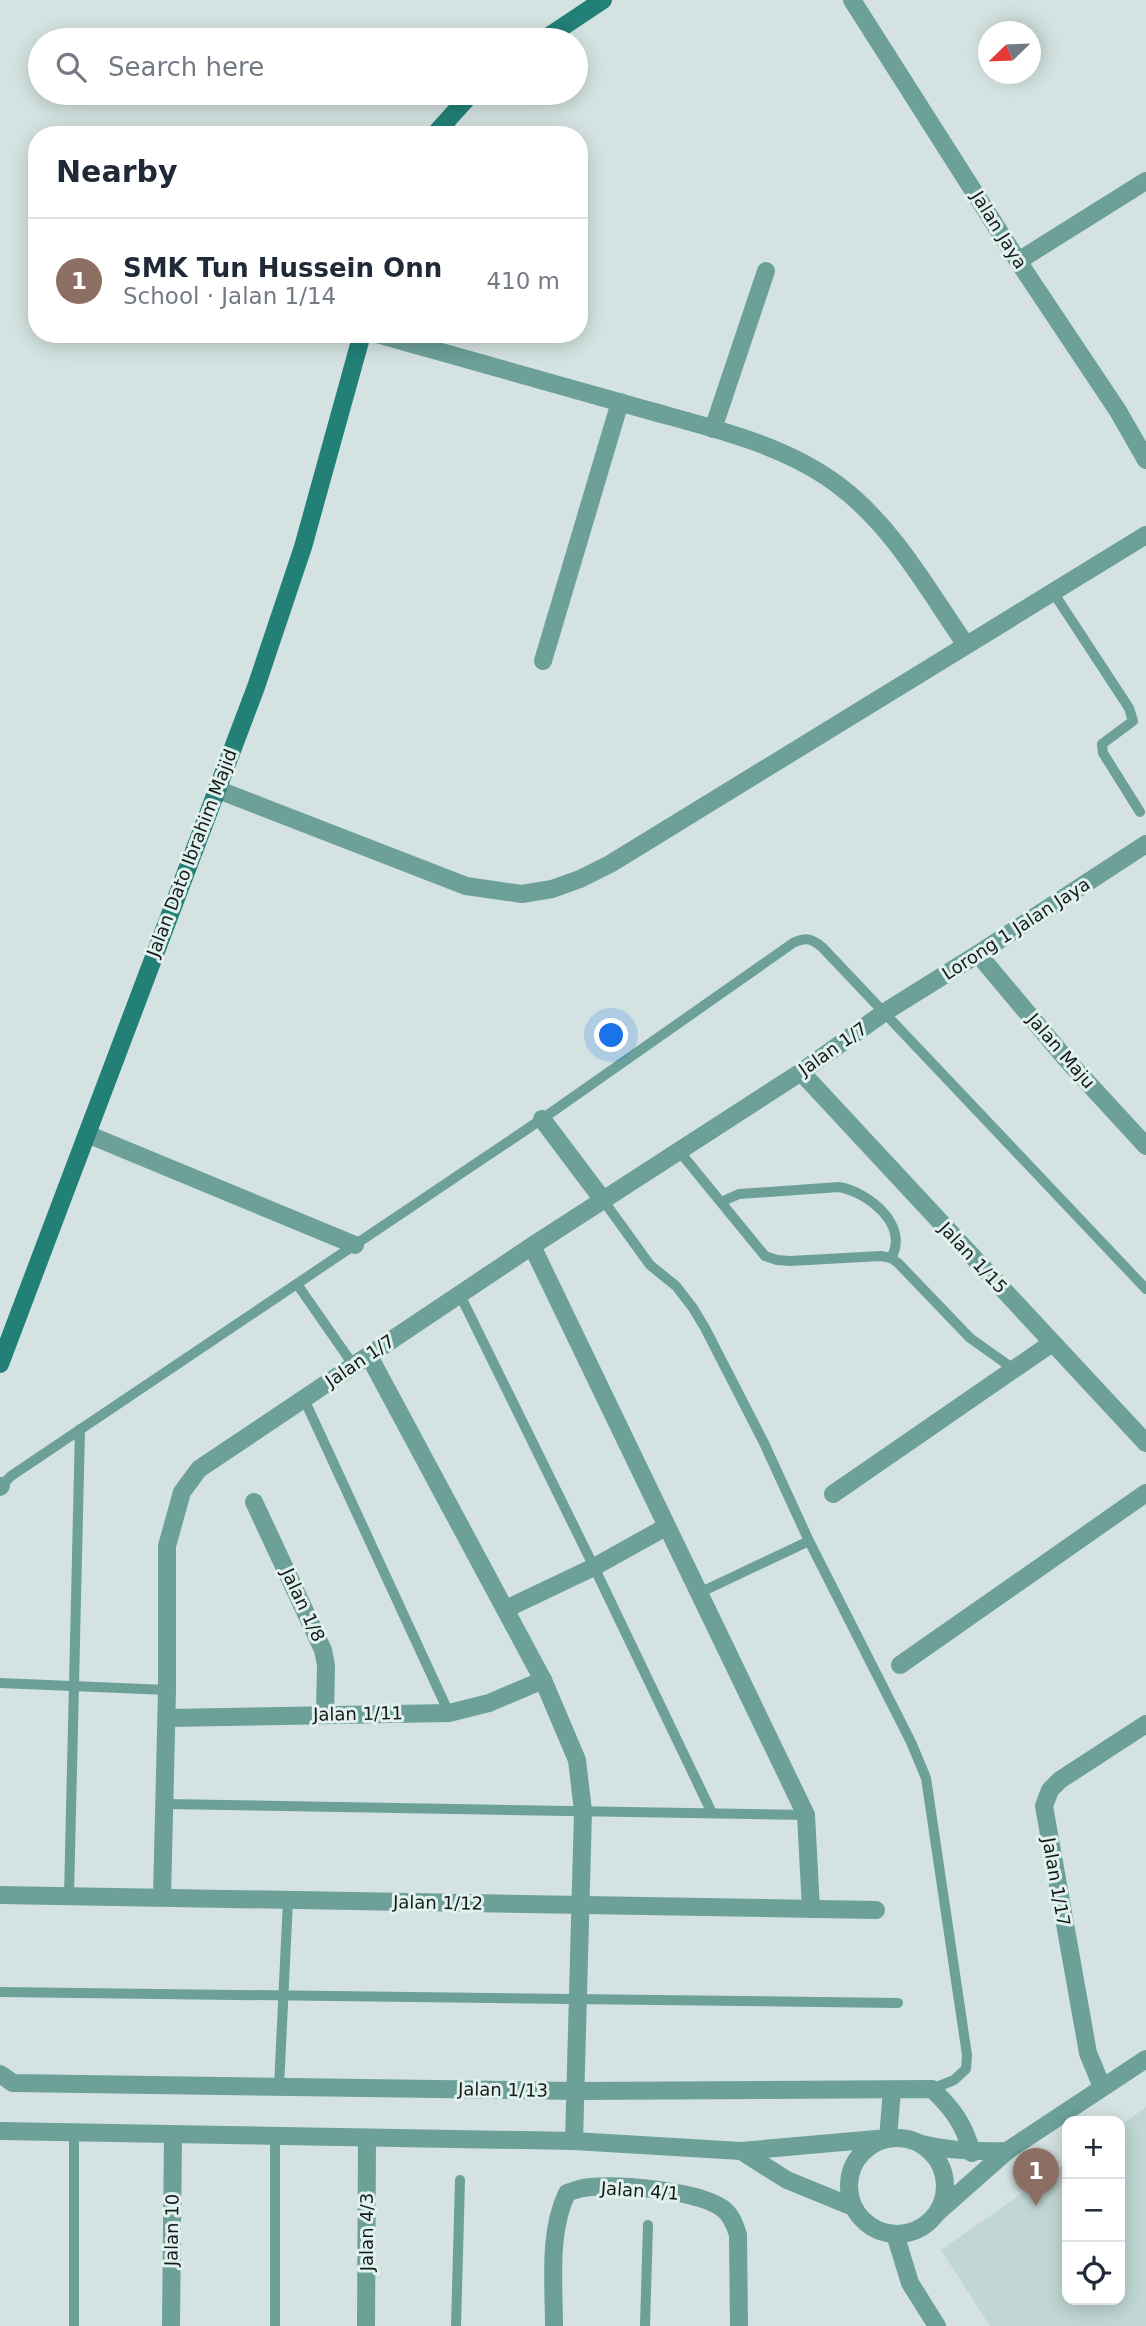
<!DOCTYPE html>
<meta charset="utf-8">
<style>
body{margin:0;font-family:"DejaVu Sans",sans-serif;background:#f6f6f7;color:#1f2937}
.controls{position:absolute;right:21px;bottom:21px;display:grid;overflow:hidden;border-radius:14px;box-shadow:0 4px 18px #0003}
.controls button{width:63px;height:63px;display:grid;place-items:center;padding:0;border:0;border-bottom:2px solid #e0e1e3;background:#fff;color:#1f2937;font:35px sans-serif}
.compass{position:absolute;left:978px;top:21px;width:63px;height:63px;border-radius:50%;background:#fff;box-shadow:0 4px 18px #0003;rotate:247deg}
.you{position:absolute;left:612px;top:1036px;width:24px;height:24px;margin:-18px;border:5px solid #fff;border-radius:50%;background:#1a73e8;box-shadow:0 0 0 10px #1a73e833}
.badge{display:grid;place-items:center;width:46px;height:46px;border-radius:50%;background:#b45309;color:#fff;font-size:23px;font-weight:700}
.pin{position:absolute;translate:-50% -58px;filter:drop-shadow(0 2px 4px #0008)}
.pin::after{content:'';position:absolute;top:37px;width:24px;height:21px;background:inherit;clip-path:polygon(0 0,100% 0,50% 100%)}
.list{margin:0;padding:0;list-style:none}
h2{display:flex;justify-content:space-between;align-items:center;height:91px;margin:0;padding:0 28px;font-size:30px}
h2 small{font-size:23px;font-weight:400;color:#747a83}
.list li{display:grid;grid-template-columns:46px 1fr auto;gap:21px;align-items:center;box-sizing:border-box;height:126px;padding:0 28px;border-top:2px solid #e0e1e3}
.list b{display:block;font-size:26px;white-space:nowrap}
.list p{margin:0;font-size:23px;white-space:nowrap;color:#747a83}
.list em{font-size:23px;font-style:normal;color:#747a83}
.icon{flex:none;width:38px;height:38px;fill:none;stroke:currentColor;stroke-width:2;stroke-linecap:round;stroke-linejoin:round}
.map{position:relative;flex:none;width:1146px;height:2326px;overflow:hidden}
.search{position:absolute;background:#fff;box-shadow:0 4px 18px #0003;left:28px;top:28px;width:560px;height:77px;display:flex;align-items:center;gap:18px;box-sizing:border-box;padding:0 24px;border-radius:38px;color:#747a83;font-size:26px}
.panel{position:absolute;background:#fff;box-shadow:0 4px 18px #0003;left:28px;top:126px;width:560px;height:217px;border-radius:28px}
.map>svg:first-child{display:block}
.built{fill:#c0d7d3}
.lines{fill:none;stroke-linecap:round;stroke-linejoin:round}
.lane{stroke:#6ca098;stroke-width:10}
.street{stroke:#6ca098;stroke-width:18}
.secondary{stroke:#228076;stroke-width:18}
.labels{text-anchor:middle;stroke-width:6;stroke-linejoin:round;paint-order:stroke}
.street-label{font-size:18px;fill:#161b1a;stroke:#e1f1ee}
</style>
<div class="map">
<svg width="1146" height="2326" viewBox="0 0 1146 2326">
<rect width="100%" height="100%" fill="#d4e3e1"/>
<polygon class="built" points="1146,2107 1146,2326 990,2326 941,2250 1067,2162 1067,2300 1120,2300 1120,2126"/>
<g class="lines">
<g class="lane">
<polyline points="1053,592 1129,708 1133,721 1102,744 1103,753 1140,812"/>
<polyline points="679,1151 765,1256 777,1260 790,1261 881,1256 891,1258 898,1263 970,1338 1015,1370"/>
<polyline points="603,1200 650,1265 676,1286 693,1308 705,1328 764,1443 809,1541 911,1742 926,1778 967,2055 966,2069 954,2080 932,2089"/>
<path d="M721,1202l18,-8 100,-7c29,5 71,38 52,71"/>
<polyline points="297,1284 354,1366"/>
<polyline points="460,1295 594,1567 712,1813"/>
<polyline points="304,1399 449,1713"/>
<path d="M1,1486l10,-10 531,-357 251,-176c13,-6 18,-5 29,4l324,342"/>
<polyline points="699,1593 809,1541"/>
<polyline points="0,1683 167,1690"/>
<polyline points="165,1804 806,1815"/>
<polyline points="69,1896 80,1429"/>
<polyline points="0,1992 898,2003"/>
<polyline points="279,2087 288,1900"/>
<polyline points="74,2326 74,2133"/>
<polyline points="275,2326 275,2136"/>
<polyline points="456,2326 460,2180"/>
<polyline points="645,2326 648,2225"/>
</g>
<g class="street">
<polyline points="852,0 1018,261 1118,411 1146,460"/>
<polyline points="1018,261 1146,181"/>
<path d="M377,334c90,25 180,50 270,76 64,18 137,34 191,75 55,41 90,105 128,160"/>
<polyline points="713,429 766,271"/>
<polyline points="543,661 620,402"/>
<polyline points="216,789 466,886 522,894 552,889 580,879 610,864 1146,535"/>
<polyline points="978,954 1066,1059 1146,1146"/>
<polyline points="801,1072 1146,1443"/>
<polyline points="542,1119 603,1200"/>
<polyline points="87,1134 355,1245"/>
<polyline points="532,1246 806,1815 811,1909"/>
<polyline points="369,1356 543,1680 577,1760 583,1811 574,2141"/>
<polyline points="0,1487 1,1486"/>
<polyline points="833,1494 1052,1343"/>
<polyline points="254,1502 323,1650 326,1665 325,1714"/>
<polyline points="506,1609 594,1567 666,1527"/>
<polyline points="900,1665 1146,1493"/>
<polyline points="167,1718 449,1713 489,1703 543,1680"/>
<polyline points="0,1895 876,1910"/>
<polyline points="162,1897 167,1690 167,1546 182,1492 199,1469 532,1246 801,1072 885,1012 978,954 1146,844"/>
<path d="M0,2074l13,9 562,8 357,-2c21,20 32,35 40,64"/>
<polyline points="1102,2087 1088,2053 1044,1806 1050,1790 1060,1780 1146,1724"/>
<polyline points="0,2131 574,2141 741,2151 888,2138 892,2090"/>
<circle cx="897" cy="2186" r="48"/>
<path d="M921,2144c29,7 56,8 86,7"/>
<polyline points="741,2151 787,2180 853,2207"/>
<polyline points="938,2212 1007,2151 1146,2059"/>
<polyline points="895,2234 910,2283 937,2326"/>
<polyline points="171,2326 173,2134"/>
<polyline points="366,2326 367,2138"/>
<path d="M554,2326c0,-43 -6,-93 13,-133 5,-2 11,-4 16,-5 31,-5 113,2 139,20 9,6 13,17 16,27l1,91"/>
</g>
<g class="secondary">
<polyline points="543,40 603,0"/>
<polyline points="434,135 472,93"/>
<polyline points="0,1364 256,687 303,547 362,334"/>
</g>
</g>
<g class="labels">
<g class="street-label">
<text transform="translate(999 230) rotate(58)" y="6">Jalan Jaya</text>
<text transform="translate(192 853) rotate(-69)" y="6">Jalan Dato Ibrahim Majid</text>
<text transform="translate(1016 929) rotate(-33)" y="6">Lorong 1 Jalan Jaya</text>
<text transform="translate(833 1049) rotate(-35)" y="6">Jalan 1/7</text>
<text transform="translate(1061 1051) rotate(49)" y="6">Jalan Maju</text>
<text transform="translate(973 1258) rotate(47)" y="6">Jalan 1/15</text>
<text transform="translate(360 1361) rotate(-34)" y="6">Jalan 1/7</text>
<text transform="translate(303 1605) rotate(65)" y="6">Jalan 1/8</text>
<text transform="translate(358 1714) rotate(-1)" y="6">Jalan 1/11</text>
<text transform="translate(1056 1882) rotate(80)" y="6">Jalan 1/17</text>
<text transform="translate(438 1903) rotate(1)" y="6">Jalan 1/12</text>
<text transform="translate(503 2090) rotate(1)" y="6">Jalan 1/13</text>
<text transform="translate(640 2191) rotate(4)" y="6">Jalan 4/1</text>
<text transform="translate(172 2230) rotate(-89)" y="6">Jalan 10</text>
<text transform="translate(367 2232) rotate(-90)" y="6">Jalan 4/3</text>
</g>
</g>
</svg>
<div class="controls">
<button>+</button>
<button>−</button>
<button><svg class="icon" aria-label="locate" viewBox="0 0 24 24"><circle cx="12" cy="12" r="6"/><path d="M12 2v4M12 18v4M2 12h4M18 12h4"/></svg></button>
</div>
<svg class="compass" viewBox="-18 -18 36 36"><path d="M0-13l5 13h-10z" fill="#e53935"/><path d="M0 13l5-13h-10z" fill="#747a83"/></svg>
<div class="you"></div>
<div class="pin badge" style="left:1036px;top:2206px;background:#8d6e63">1</div>
<div class="search"><svg class="icon" aria-label="search" viewBox="0 0 24 24"><circle cx="10" cy="10" r="6"/><path d="M15 15l6 6"/></svg>Search here</div>
<section class="panel">
<h2>Nearby<small></small></h2>
<ul class="list">
<li><span class="badge" style="background:#8d6e63">1</span><div><b>SMK Tun Hussein Onn</b><p>School · Jalan 1/14</p></div><em>410 m</em></li>
</ul>
</section>
</div>
